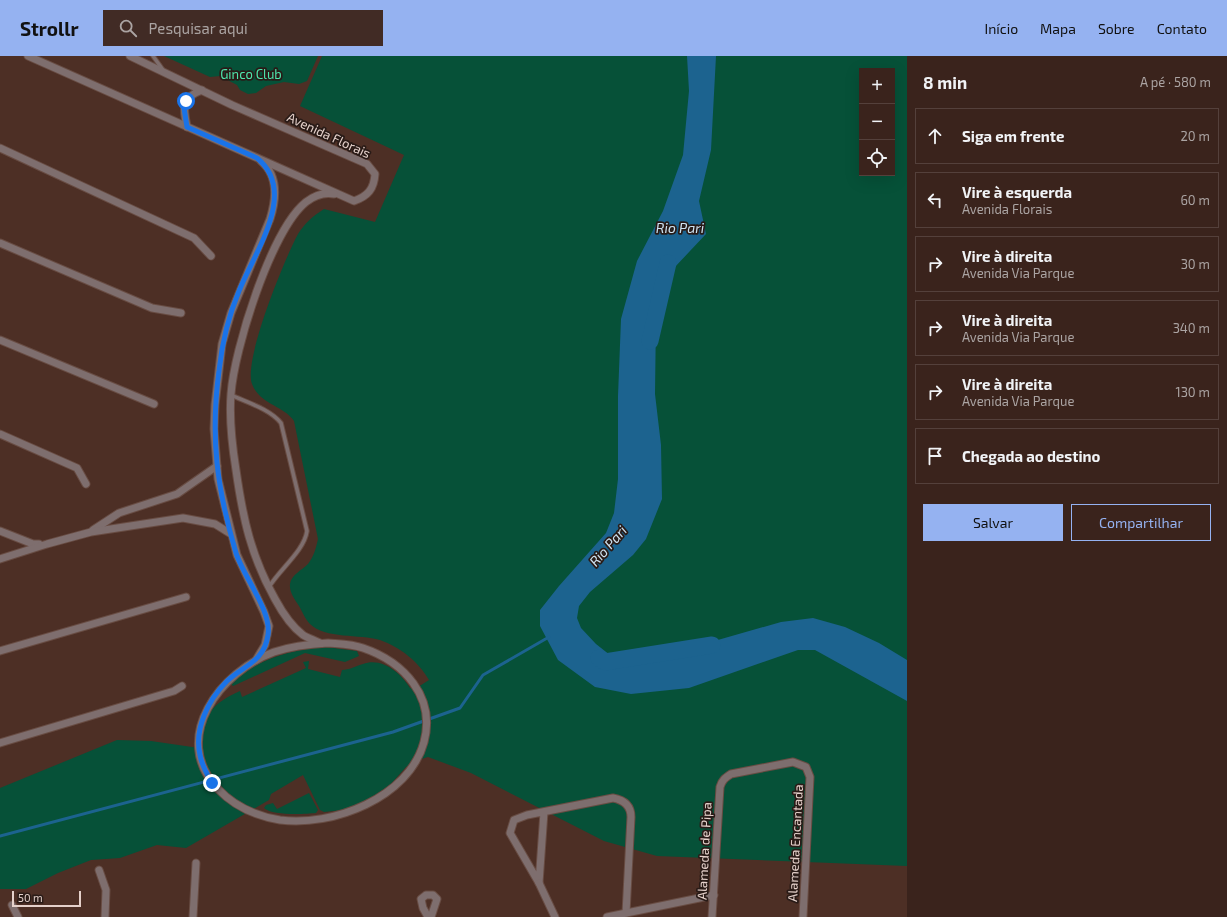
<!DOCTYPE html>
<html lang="pt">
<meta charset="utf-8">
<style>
body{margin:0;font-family:"Exo 2",sans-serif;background:#412b25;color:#f1f3f6}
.controls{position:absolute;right:12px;top:12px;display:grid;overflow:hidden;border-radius:0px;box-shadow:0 4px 16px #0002}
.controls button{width:36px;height:36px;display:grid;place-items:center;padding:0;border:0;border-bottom:1px solid #54403b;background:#3a231c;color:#f1f3f6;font:20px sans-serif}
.scale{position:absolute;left:12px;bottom:10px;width:69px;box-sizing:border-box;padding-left:4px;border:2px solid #e5d1cb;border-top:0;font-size:11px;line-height:14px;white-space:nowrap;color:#e5d1cb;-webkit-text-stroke:3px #291b17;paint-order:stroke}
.stop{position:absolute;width:12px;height:12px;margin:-9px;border:3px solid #1a73e8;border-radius:50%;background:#fff}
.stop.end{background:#1a73e8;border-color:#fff;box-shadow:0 1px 4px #0008}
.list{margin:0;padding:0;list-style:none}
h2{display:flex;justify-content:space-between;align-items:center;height:52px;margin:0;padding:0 16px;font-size:17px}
h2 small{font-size:13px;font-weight:400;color:#aba4a3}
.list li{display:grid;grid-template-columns:26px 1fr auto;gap:12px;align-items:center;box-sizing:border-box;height:56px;margin:0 8px 8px;padding:0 8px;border:1px solid #54403b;border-radius:0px}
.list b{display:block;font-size:15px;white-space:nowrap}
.list p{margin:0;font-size:13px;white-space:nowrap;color:#aba4a3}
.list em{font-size:13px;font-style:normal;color:#aba4a3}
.actions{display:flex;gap:8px;padding:12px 16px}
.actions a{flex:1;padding:9px 0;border:1px solid #95b2f1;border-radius:0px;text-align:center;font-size:14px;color:#95b2f1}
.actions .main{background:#95b2f1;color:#111}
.icon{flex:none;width:22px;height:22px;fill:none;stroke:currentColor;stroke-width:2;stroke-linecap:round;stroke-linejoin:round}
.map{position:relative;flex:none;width:907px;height:861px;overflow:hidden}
header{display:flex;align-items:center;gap:24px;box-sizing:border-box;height:56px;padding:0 20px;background:#95b2f1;color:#111}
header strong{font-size:19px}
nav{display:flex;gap:22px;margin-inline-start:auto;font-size:14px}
.search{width:280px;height:36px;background:#412b25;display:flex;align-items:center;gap:10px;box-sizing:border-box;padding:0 14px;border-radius:0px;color:#aba4a3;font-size:15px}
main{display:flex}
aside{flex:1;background:#3a231c}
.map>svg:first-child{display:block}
.green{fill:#065138;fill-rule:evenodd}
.water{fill:#1c638f}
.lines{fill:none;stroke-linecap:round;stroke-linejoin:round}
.stream{stroke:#1c638f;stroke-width:3}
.river{stroke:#1c638f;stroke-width:17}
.service-casing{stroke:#684c43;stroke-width:5.5}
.minor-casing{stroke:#684c43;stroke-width:9}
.service{stroke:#7e6e6e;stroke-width:3.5}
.minor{stroke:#7e6e6e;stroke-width:7}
.route{stroke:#1a73e8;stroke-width:5}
.labels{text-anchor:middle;stroke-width:3.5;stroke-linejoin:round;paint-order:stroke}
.park-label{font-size:13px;fill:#4ee6ac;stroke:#291b17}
.street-label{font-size:13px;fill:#e5d1cb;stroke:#291b17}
.water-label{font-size:14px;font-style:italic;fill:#cee3f2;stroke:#291b17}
</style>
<header>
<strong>Strollr</strong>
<div class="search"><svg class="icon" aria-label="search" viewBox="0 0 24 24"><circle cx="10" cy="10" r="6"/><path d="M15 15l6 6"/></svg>Pesquisar aqui</div>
<nav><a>Início</a><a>Mapa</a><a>Sobre</a><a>Contato</a></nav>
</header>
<main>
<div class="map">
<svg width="907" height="861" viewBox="0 0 907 861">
<rect width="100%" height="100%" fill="#4d2f25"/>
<g class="green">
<polygon points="164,0 318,0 307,25 299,28 284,26 266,30 256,37 248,38 240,34 237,29 220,20 210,21"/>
<path d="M322,0h585v810l-250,-10 -53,-15 -133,-68 -43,-16 -13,4 -9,6 -16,18 -24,16 -23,9 -19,2 -4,-2 -17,-35 -32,19 -2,6 -83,48 -29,-3 -37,13 -29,2 -33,13 -32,16h-26v-101l117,-48 34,1 48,7 4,-2c-1,-32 9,-42 37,-55l2,6 64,-29 -3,-6 6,-1 -1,8 32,8 2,-7c7,0 14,-4 21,-6 19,-7 38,9 47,24l8,-1 11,-7c-10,-18 -29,-33 -49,-40 -20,-6 -55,-1 -70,-16 -5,-5 -8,-13 -11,-18 -4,-6 -10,-14 -9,-22 1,-9 12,-14 18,-20 6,-8 8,-16 10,-25l-24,-118c-11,-16 -34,-16 -42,-37 -9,-24 33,-126 46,-150 7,-11 15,-18 26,-25l51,13 29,-67 -104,-49zM862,15h30v102h-30z"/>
<path d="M326,591l31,4 2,5 -14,6 -40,-9 -72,33 -2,-2c3,-5 9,-8 14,-12 24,-16 52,-23 81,-25z"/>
<path d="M309,737l9,17 -2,3c-11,1 -44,3 -52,-5l2,-3 7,-2 4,6z"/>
</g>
<polygon class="water" points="687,0 716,0 711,94 699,145 706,178 674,212 659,236 656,261 655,338 661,389 662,443 646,483 633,499 590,536 579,550 577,562 581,572 596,588 615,603 634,606 655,602 781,566 813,562 845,571 879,587 907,604 907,645 815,594 798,594 689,632 631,638 595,631 558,604 540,570 540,554 559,530 606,477 614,457 618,423 618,340 621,263 637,205 663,155 683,99 689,35"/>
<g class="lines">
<polyline class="stream" points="0,780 393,676 460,652 483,619 549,581"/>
<g class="river">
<polyline points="650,285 668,207"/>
<polyline points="599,602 605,606 712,589"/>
</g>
<defs>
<g id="service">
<polyline points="153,0 163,14"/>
<path d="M231,339c15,7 39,14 50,28l26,108c-3,20 -27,38 -38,56"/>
</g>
<g id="minor">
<path d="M28,0l326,145c14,-5 20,-12 21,-27l-8,-10 -135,-59 -102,-49"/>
<path d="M187,71c-4,-20 -6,-29 15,-37"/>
<polyline points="0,92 194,182 211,200"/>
<polyline points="0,187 152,252 181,257"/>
<polyline points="0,284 154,348"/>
<polyline points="0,378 77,412 86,428"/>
<polyline points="93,474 119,457 177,438 217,410"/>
<polyline points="0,475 33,488 39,488"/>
<polyline points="0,503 47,488 91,476 183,462 215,468 231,478"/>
<path d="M320,587c-6,-3 -12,-5 -17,-8 -12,-9 -21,-23 -28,-36 -24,-43 -32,-80 -39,-129 -4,-25 -7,-51 -5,-76 3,-44 40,-164 75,-192 9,-7 17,-10 28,-8"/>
<path d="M328,587c12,1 24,1 35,5 41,14 73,49 61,94 -15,56 -92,85 -144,78 -24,-4 -46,-14 -62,-31 -49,-51 3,-118 56,-137 18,-6 36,-8 54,-9z"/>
<polyline points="0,595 186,541"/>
<path d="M256,604l9,-15 4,-19 -5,-14 -27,-57 -19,-76 -4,-50 1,-24 7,-61 9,-31 39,-94c6,-19 9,-43 -9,-58"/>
<polyline points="0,687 174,635 182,630"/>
<path d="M544,756l-5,71 -29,-50 4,-13 13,-5 86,-17c11,2 18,8 18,19l-5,96"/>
<polyline points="99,814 106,834 105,861"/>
<polyline points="539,827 555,861"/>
<polyline points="12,849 18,861"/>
<polyline points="193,861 196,807"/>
<polyline points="428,861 423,852 421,843 426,839 433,839 437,843 431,861"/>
<polyline points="607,861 714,839"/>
<path d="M712,861l8,-130c2,-7 5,-9 11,-13l62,-12 13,5 4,10 -7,140"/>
</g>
</defs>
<use href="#service" class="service-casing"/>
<use href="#minor" class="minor-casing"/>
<use href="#service" class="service"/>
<use href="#minor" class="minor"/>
</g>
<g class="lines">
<path class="route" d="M186,45l-2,7 3,19 70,31c42,34 -3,95 -18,133 -11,26 -17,52 -20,80 -9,66 -2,118 17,182 7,23 36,58 32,82 -4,27 -24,30 -41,46 -19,19 -33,48 -27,74 2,11 7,19 12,28"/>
</g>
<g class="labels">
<g class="park-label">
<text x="251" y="23">Ginco Club</text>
</g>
<g class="street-label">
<text transform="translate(329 79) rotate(25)" y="5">Avenida Florais</text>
<text transform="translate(795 787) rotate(-87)" y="5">Alameda Encantada</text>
<text transform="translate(704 795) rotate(-87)" y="5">Alameda de Pipa</text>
</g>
<g class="water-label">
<text x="680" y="177">Rio Pari</text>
<text transform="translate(608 490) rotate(-49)" y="5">Rio Pari</text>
</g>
</g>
</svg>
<div class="controls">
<button>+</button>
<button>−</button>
<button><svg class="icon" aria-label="locate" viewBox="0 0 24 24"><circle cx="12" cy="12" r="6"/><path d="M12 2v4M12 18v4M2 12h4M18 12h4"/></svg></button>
</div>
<div class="scale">50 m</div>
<div class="stop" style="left:186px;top:45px"></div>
<div class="stop end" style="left:212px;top:727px"></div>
</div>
<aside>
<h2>8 min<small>A pé · 580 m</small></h2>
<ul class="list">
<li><svg class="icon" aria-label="ahead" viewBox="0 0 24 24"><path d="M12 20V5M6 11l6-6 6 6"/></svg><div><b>Siga em frente</b></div><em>20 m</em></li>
<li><svg class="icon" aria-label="left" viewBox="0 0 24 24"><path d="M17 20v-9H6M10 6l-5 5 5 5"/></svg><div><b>Vire à esquerda</b><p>Avenida Florais</p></div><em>60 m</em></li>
<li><svg class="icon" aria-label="right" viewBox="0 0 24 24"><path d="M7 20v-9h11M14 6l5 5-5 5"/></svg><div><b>Vire à direita</b><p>Avenida Via Parque</p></div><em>30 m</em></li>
<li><svg class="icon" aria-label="right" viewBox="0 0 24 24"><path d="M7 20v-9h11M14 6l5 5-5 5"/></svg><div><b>Vire à direita</b><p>Avenida Via Parque</p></div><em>340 m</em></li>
<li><svg class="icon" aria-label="right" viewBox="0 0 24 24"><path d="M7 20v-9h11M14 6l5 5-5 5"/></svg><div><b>Vire à direita</b><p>Avenida Via Parque</p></div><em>130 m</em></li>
<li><svg class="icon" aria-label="arrive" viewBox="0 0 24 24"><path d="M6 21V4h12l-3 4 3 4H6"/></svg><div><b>Chegada ao destino</b></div></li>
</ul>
<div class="actions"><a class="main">Salvar</a><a>Compartilhar</a></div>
</aside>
</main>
